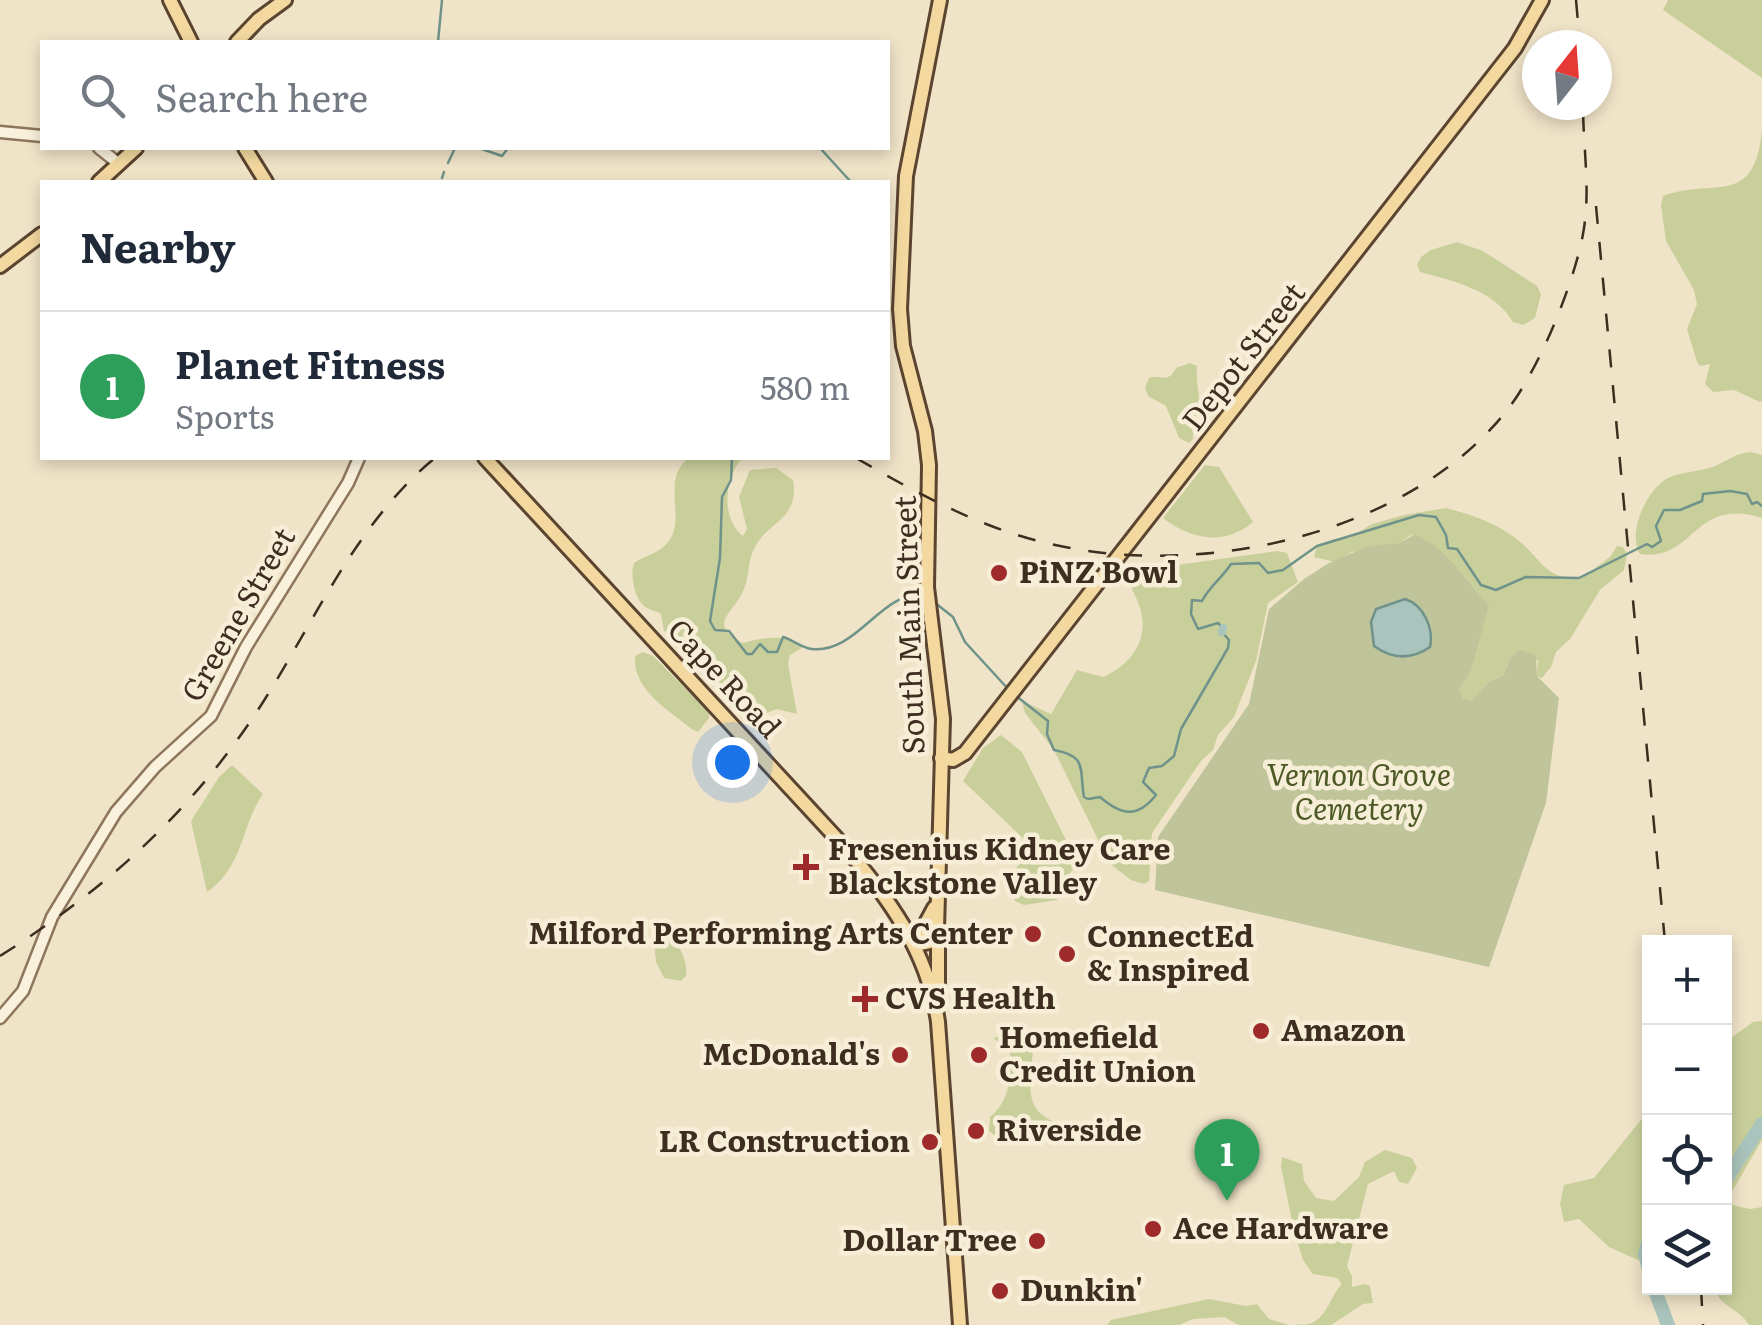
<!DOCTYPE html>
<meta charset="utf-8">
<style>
body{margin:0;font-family:Literata,serif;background:#f6f6f7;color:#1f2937}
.controls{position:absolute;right:30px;bottom:30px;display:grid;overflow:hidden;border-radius:0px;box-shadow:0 5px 15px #0003}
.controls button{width:90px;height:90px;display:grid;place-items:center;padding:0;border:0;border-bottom:2px solid #e0e1e3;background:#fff;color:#1f2937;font:50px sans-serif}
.compass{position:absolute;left:1522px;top:30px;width:90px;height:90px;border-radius:50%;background:#fff;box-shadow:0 5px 15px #0003;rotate:17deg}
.you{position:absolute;left:732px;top:762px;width:35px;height:35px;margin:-25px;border:8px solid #fff;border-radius:50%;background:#1a73e8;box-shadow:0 0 0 15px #1a73e833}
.badge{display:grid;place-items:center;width:65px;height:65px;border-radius:50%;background:#9e2a2b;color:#fff;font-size:32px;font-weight:700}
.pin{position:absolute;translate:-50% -82px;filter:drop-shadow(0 2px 5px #0008)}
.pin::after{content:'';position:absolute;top:52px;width:35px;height:30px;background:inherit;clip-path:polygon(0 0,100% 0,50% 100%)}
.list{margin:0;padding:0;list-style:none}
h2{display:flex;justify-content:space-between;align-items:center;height:130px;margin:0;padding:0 40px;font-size:42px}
h2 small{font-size:32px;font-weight:400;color:#747a83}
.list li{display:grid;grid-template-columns:65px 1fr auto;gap:30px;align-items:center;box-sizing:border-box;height:150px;padding:0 40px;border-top:2px solid #e0e1e3}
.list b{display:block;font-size:38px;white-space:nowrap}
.list p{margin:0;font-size:32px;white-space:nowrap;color:#747a83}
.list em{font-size:32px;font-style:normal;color:#747a83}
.icon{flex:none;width:55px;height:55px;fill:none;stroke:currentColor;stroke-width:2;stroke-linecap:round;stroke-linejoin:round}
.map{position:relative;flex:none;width:1762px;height:1325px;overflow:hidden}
.search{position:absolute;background:#fff;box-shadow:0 5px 15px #0003;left:40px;top:40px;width:850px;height:110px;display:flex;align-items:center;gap:25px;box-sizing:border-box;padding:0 35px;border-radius:0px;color:#747a83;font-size:38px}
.panel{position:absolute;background:#fff;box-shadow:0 5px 15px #0003;left:40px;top:180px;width:850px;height:280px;border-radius:0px}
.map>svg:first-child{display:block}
.green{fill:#c9cf9b}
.cemetery{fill:#bfc49a}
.water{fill:#a9c4bc;stroke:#6f938a;stroke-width:2.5}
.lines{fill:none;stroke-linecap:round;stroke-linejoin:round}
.stream{stroke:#6f938a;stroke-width:2.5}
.canal{stroke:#a9c4bc;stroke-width:8}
.river{stroke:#a9c4bc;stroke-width:14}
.minor-casing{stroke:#8d765c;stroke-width:15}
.major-casing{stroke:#5b4430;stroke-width:18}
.minor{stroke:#faf1dc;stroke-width:10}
.major{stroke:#f3d9a0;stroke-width:12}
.rail{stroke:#3d2e20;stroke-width:2.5;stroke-dasharray:18 18;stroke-linecap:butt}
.poi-dot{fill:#9e2a2b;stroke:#f7eed8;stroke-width:4}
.labels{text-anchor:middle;stroke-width:9;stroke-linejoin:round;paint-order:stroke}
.street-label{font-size:30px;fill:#3d2e20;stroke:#f7eed8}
.poi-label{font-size:30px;font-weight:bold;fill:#3d2e20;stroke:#f7eed8;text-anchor:start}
.park-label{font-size:30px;font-style:italic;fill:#4d5a26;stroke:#f7eed8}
</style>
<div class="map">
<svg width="1762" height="1325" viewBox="0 0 1762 1325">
<rect width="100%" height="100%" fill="#f0e4c8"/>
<g class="green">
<polygon points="1668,0 1762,0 1762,78 1663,10"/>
<path d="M1762,130v271l-2,1 -26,-12 -21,2 -8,-8 5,-20 -10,2 -3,-4 -10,-33 10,-25 -3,-14 -28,-49 -5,-36 2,-9c52,-19 91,13 99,-66z"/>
<path d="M1457,242l26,9 54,35 4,8 -6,24 -12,7 -10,-3c-19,-32 -59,-41 -93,-50l-3,-7 4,-8 10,-7z"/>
<path d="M1190,363l7,3c-1,12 1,20 2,32 1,12 -7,23 -6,41l-4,4 -10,-5 -13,-32 -18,-10 -3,-8 4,-10c11,-5 19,7 27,-10z"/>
<path d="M1751,452l11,3v63c-69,-22 -67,44 -122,36 -13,-21 6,-64 28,-76 14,-7 32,-6 47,-12 13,-5 20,-13 36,-14z"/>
<path d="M688,458h54c-17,20 -22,60 1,78l4,-7 -8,-32 11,-27 26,-2 17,12c7,42 -28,41 -40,71 -5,12 -4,26 -9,38 -9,24 -39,35 -1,54 21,-6 41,-9 60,4l-13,8 -2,9 9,50 -20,-5 -24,9 -23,-17 -19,-29 -15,-11 -12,-20 -20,-10 -3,-17c-5,-3 -12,-4 -17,-8 -10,-9 -14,-31 -10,-43 11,-8 25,-9 34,-21 16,-19 0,-49 10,-71 2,-5 6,-9 10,-13z"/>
<path d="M1205,465l14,2 34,55c-28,24 -62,18 -90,-4z"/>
<path d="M1446,508c27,7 50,15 72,32 24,19 28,42 65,37l27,-20 7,-11 6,1 4,7 -3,16 -24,20 -30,49 -14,13 -5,15 -9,11 -5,-2 1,-16 -27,-3 -8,18 -14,7 -19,20 -8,-3 -3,-9 12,-19 11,-73c-30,-19 -29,-51 -71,-63l-12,8 -47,9 -17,10 -21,-5 3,-11 17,-7 16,-1 22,-14 32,-9z"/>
<path d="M1278,551l9,2 11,29 -30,21 -12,58 -22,56 -16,18 -5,15 -12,11 -49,72 -3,48 -5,3 -13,-4 -21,-16 -56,-114 -29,-37 -3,-12 29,13 26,-44 26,7c29,-13 48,-39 36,-72 -5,-15 -14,-23 -10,-38l41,-1z"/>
<path d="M643,652l10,4 56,56v6l-11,14 -5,-2c-23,-19 -61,-40 -58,-74z"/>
<polygon points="1001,735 1022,752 1075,858 1076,866 1060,885 1057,900 1024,905 1015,901 1009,878 1030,850 1028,843 963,781 983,748"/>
<path d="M232,765l31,29c-23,34 -19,72 -56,98l-16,-71 28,-44z"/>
<path d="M668,935c12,10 20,26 18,41l-5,5 -17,-3 -8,-16 -2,-19z"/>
<path d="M1762,1021v119l-32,55 2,10 18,4 12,-2v118h-13c-9,-16 -31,-19 -34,-37h9v-245l29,-21z"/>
<path d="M1003,1036l24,1 6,4c1,33 -16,69 25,82l-5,10 -56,4 -8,-6 1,-14c20,-17 22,-41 20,-67l-17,-12z"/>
<polygon points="1649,1110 1649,1265 1609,1247 1579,1219 1564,1222 1560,1204 1564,1185 1594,1178"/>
<path d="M1385,1150l27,8 5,10 -9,16 -9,-2 -5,-11 -26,13 -21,82 5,10v11l13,-3 5,2 3,17 -10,1 -32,21h-39c6,-1 12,0 17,-1 18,-5 22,-30 33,-40l-5,-6 -24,-4 -10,-14 -9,-29 -13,-64 1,-10 20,7 2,17 12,17 18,3 25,-24 6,-15z"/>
<polygon points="1209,1299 1246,1306 1257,1304 1269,1319 1289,1325 1239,1325 1224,1317 1193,1319 1179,1325 1107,1325 1111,1320"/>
</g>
<path class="cemetery" d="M1414,535c35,12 49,46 75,69l-18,67 -12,19 4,9 8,2 18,-19 14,-7 8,-18 9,-7 16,5 1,21 22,22 -13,105 -57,164 -334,-77 3,-53 91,-133 20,-95 35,-30 25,-16 37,-16 33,-4z"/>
<path class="water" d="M1405,599c19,6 29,30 25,48 -19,13 -38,12 -56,-1l-3,-24 5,-13z"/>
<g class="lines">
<g class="stream">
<polyline points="438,42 442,0"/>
<polyline points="479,148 502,156 508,148"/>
<polyline points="820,148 851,182"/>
<polyline points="448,163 455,148"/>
<polyline points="442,178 444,172"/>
<path d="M732,458l-1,22 -9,17 -2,61 -10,63 5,9 14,1 18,23h5l8,-10 8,8h9l6,-15c10,3 19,11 29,12 45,5 70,-59 110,-53"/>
<polyline points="934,602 953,617 965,642 1009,690"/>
<path d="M1223,628l-5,-5 -20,6 -7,-15 1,-14 10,1c7,-14 20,-23 29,-37l28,-1 9,10 15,-3 34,-24 102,-31 17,2 10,18 2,13 9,1 24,36 15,5 30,-13 53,1 68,-34 5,3 9,-6 -5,-15 8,-16h16l22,-9 1,-7 27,-3 17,3 5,10 5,-2 5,4"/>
<path d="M1015,695l33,26 -1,13 7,16c34,6 25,19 30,47l4,2 12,-2c21,18 37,22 56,-2l-13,-13 6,-14 13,-2 12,-10 7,-27 47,-81 1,-8 -7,-8"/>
</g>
<polyline class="canal" points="1222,632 1223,628"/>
<g class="river">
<polyline points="1724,1182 1762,1124"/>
<polyline points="1650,1236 1645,1254 1650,1273"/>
<polyline points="1654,1288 1668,1325"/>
</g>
<defs>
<g id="minor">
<polyline points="0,132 42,136"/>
<polyline points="99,148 119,164"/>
<polyline points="0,1018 23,991 52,917 116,812 155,767 211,716 246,647 348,483 359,458"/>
</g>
<g id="major">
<polyline points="170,0 191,42"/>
<polyline points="237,42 259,19 285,0"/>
<polyline points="245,148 266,182"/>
<polyline points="99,182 136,148"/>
<polyline points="0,266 42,234"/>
<path d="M485,458l356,385c46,52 87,108 97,179l22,303"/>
<polyline points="941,758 953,760 965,753 1515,48 1542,0"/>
<polyline points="938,934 938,999"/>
<polyline points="914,945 930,942 937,929 943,719 927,587 929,465 925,431 903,346 900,309 906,176 940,0"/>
<polyline points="914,945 934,908"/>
</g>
</defs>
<use href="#minor" class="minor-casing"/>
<use href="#major" class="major-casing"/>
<use href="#minor" class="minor"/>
<use href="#major" class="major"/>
<g class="rail">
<polyline points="1576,0 1580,45"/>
<polyline points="1596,206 1665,942"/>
<path d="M856,458c66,38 133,75 209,89 145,29 342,-14 439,-133 33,-39 70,-130 79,-180 8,-43 0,-86 0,-129"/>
<path d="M0,956c109,-69 196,-148 265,-257 52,-83 94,-179 170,-241"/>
<polyline points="1701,1288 1703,1325"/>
</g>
</g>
<g class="poi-dot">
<circle cx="999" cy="573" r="10"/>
<path d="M801 852h10v10h10v10h-10v10h-10v-10h-10v-10h10z"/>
<circle cx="1033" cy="934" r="10"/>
<circle cx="1067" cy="954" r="10"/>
<path d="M860 984h10v10h10v10h-10v10h-10v-10h-10v-10h10z"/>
<circle cx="1261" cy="1031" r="10"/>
<circle cx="900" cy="1055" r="10"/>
<circle cx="979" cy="1055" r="10"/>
<circle cx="976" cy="1131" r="10"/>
<circle cx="930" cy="1142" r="10"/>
<circle cx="1153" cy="1229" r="10"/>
<circle cx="1037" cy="1241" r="10"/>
<circle cx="1000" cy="1291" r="10"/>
</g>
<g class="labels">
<g class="street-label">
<text transform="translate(1244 357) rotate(-52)" y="10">Depot Street</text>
<text transform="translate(239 615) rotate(-60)" y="10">Greene Street</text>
<text transform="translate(910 625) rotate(-92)" y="10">South Main Street</text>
<text transform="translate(724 679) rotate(47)" y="10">Cape Road</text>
</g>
<g class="poi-label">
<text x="1019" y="583">PiNZ Bowl</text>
<text x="828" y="860">Fresenius Kidney Care<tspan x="828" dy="34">Blackstone Valley</tspan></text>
<text x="1013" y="944" text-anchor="end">Milford Performing Arts Center</text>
<text x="1087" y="947">ConnectEd<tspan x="1087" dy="34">&amp; Inspired</tspan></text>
<text x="885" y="1009">CVS Health</text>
<text x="1281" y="1041">Amazon</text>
<text x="999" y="1048">Homefield<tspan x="999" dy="34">Credit Union</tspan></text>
<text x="880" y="1065" text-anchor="end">McDonald's</text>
<text x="996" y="1141">Riverside</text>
<text x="910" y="1152" text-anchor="end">LR Construction</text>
<text x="1173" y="1239">Ace Hardware</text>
<text x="1017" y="1251" text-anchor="end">Dollar Tree</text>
<text x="1020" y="1301">Dunkin'</text>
</g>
<g class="park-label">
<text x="1359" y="786">Vernon Grove<tspan x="1359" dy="34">Cemetery</tspan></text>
</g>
</g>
</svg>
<div class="controls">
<button>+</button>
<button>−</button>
<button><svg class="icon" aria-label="locate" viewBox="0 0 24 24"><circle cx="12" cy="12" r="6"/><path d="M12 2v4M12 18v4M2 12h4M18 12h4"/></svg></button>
<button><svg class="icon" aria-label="layers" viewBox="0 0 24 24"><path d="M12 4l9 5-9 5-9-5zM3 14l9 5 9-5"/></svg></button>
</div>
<svg class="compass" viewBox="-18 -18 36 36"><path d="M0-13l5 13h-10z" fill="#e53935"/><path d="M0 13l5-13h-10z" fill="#747a83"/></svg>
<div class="you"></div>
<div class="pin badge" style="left:1227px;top:1201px;background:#2e9e5b">1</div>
<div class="search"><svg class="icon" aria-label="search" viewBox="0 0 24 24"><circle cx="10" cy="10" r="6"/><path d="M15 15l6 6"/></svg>Search here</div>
<section class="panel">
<h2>Nearby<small></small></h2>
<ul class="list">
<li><span class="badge" style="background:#2e9e5b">1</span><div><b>Planet Fitness</b><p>Sports</p></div><em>580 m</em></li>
</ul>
</section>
</div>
